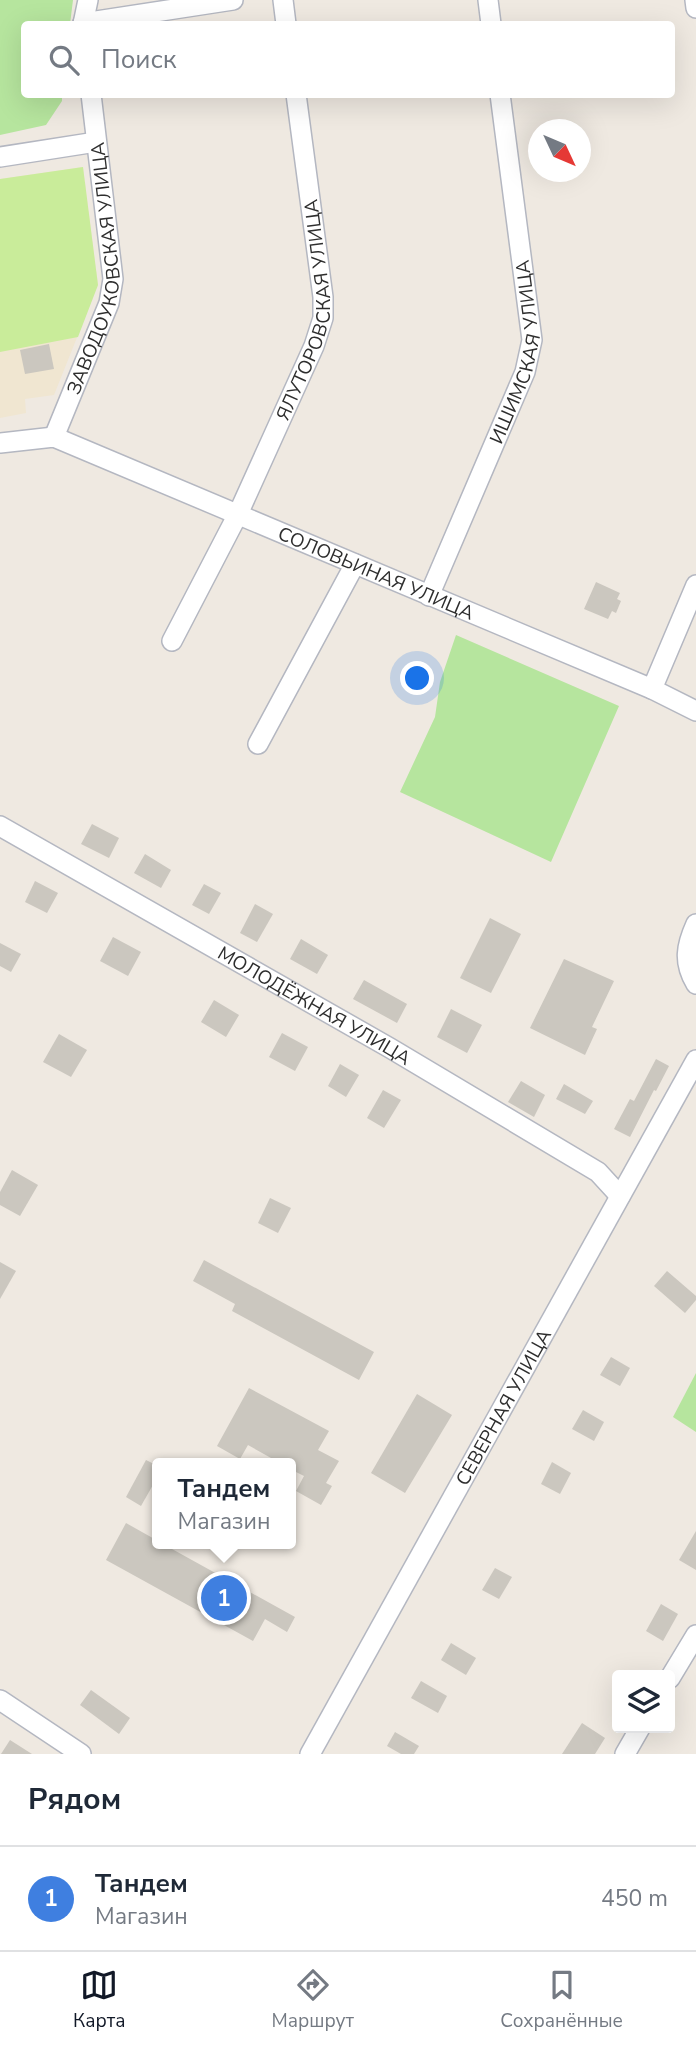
<!DOCTYPE html>
<html lang="ru">
<meta charset="utf-8">
<style>
body{margin:0;font-family:"Nunito Sans",sans-serif;background:#f2f2f3;color:#1f2937}
.controls{position:absolute;right:21px;bottom:21px;display:grid;overflow:hidden;border-radius:7px;box-shadow:0 7px 28px #0002}
.controls button{width:63px;height:63px;display:grid;place-items:center;padding:0;border:0;border-bottom:2px solid #e0e1e3;background:#fff;color:#1f2937;font:35px sans-serif}
.compass{position:absolute;left:528px;top:119px;width:63px;height:63px;border-radius:50%;background:#fff;box-shadow:0 7px 28px #0002;rotate:134deg}
.you{position:absolute;left:418px;top:679px;width:24px;height:24px;margin:-18px;border:5px solid #fff;border-radius:50%;background:#1a73e8;box-shadow:0 0 0 10px #1a73e833}
.badge{display:grid;place-items:center;width:46px;height:46px;border-radius:50%;background:#111827;color:#fff;font-size:23px;font-weight:700}
.pin{position:absolute;translate:-50% -50%;border:4px solid #fff;box-shadow:0 2px 7px #0006}
.popup{position:absolute;left:152px;top:1458px;width:144px;height:91px;box-sizing:border-box;display:grid;place-content:center;border-radius:7px;background:#fff;filter:drop-shadow(0 2px 5px #0005);font-size:23px;white-space:nowrap;color:#747a83}
.popup b{font-size:26px;color:#1f2937}
.popup::after{content:'';position:absolute;left:50%;top:100%;margin-left:-14px;border:14px solid transparent;border-top-color:#fff}
.list{margin:0;padding:0;list-style:none}
h2{display:flex;justify-content:space-between;align-items:center;height:91px;margin:0;padding:0 28px;font-size:30px}
h2 small{font-size:23px;font-weight:400;color:#747a83}
.list li{display:grid;grid-template-columns:46px 1fr auto;gap:21px;align-items:center;box-sizing:border-box;height:105px;padding:0 28px;border-top:2px solid #e0e1e3}
.list b{display:block;font-size:26px;white-space:nowrap}
.list p{margin:0;font-size:23px;white-space:nowrap;color:#747a83}
.list em{font-size:23px;font-style:normal;color:#747a83}
.icon{flex:none;width:38px;height:38px;fill:none;stroke:currentColor;stroke-width:2;stroke-linecap:round;stroke-linejoin:round}
.map{position:relative;flex:none;width:696px;height:1754px;overflow:hidden}
.search{position:absolute;background:#fff;box-shadow:0 7px 28px #0002;left:21px;right:21px;top:21px;height:77px;display:flex;align-items:center;gap:18px;box-sizing:border-box;padding:0 24px;border-radius:7px;color:#747a83;font-size:26px}
.sheet{height:196px;background:#fff}
nav{display:flex;justify-content:space-around;align-items:center;box-sizing:border-box;height:98px;border-top:2px solid #e0e1e3;background:#fff;font-size:19px;color:#747a83}
nav a{display:grid;justify-items:center;gap:4px}
nav .on{color:#111827}
.map>svg:first-child{display:block}
.education{fill:#f0e6d1}
.green{fill:#b6e59e}
.pitch{fill:#c9ec9a}
.building{fill:#cbc7bf}
.lines{fill:none;stroke-linecap:round;stroke-linejoin:round}
.minor-casing{stroke:#b4b7c1;stroke-width:22}
.minor{stroke:#fff;stroke-width:19}
.labels{text-anchor:middle;stroke-width:5;stroke-linejoin:round;paint-order:stroke}
.street-label{font-size:19px;fill:#2e2e2e;stroke:#fff}
</style>
<div class="map">
<svg width="696" height="1754" viewBox="0 0 696 1754">
<rect width="100%" height="100%" fill="#efe9e1"/>
<polygon class="education" points="83,167 98,285 54,395 25,399 26,413 0,418 0,179"/>
<g class="green">
<polygon points="0,0 73,0 70,24 24,24 24,94 62,95 62,101 46,125 0,135"/>
<polygon points="456,635 619,706 551,862 400,792 435,717 440,682"/>
<polygon points="696,1373 696,1432 673,1417"/>
</g>
<polygon class="pitch" points="83,167 98,285 78,337 0,352 0,179"/>
<g class="building">
<polygon points="49,344 54,369 25,374 20,350"/>
<polygon points="596,582 620,593 617,599 621,601 616,613 612,611 608,619 584,609"/>
<polygon points="92,824 119,838 109,858 81,844"/>
<polygon points="145,854 171,870 161,888 134,873"/>
<polygon points="35,881 58,893 47,913 25,902"/>
<polygon points="204,884 221,893 209,914 192,905"/>
<polygon points="255,904 273,914 257,942 240,933"/>
<polygon points="490,918 521,934 491,993 460,978"/>
<polygon points="113,937 141,952 128,976 100,961"/>
<polygon points="301,939 328,955 317,974 290,959"/>
<polygon points="0,943 21,954 11,972 0,966"/>
<polygon points="564,959 614,981 592,1027 597,1029 585,1055 530,1028"/>
<polygon points="364,980 407,1004 397,1023 353,999"/>
<polygon points="214,1000 239,1015 226,1037 201,1022"/>
<polygon points="451,1009 482,1025 467,1053 437,1037"/>
<polygon points="282,1033 308,1047 295,1071 269,1057"/>
<polygon points="59,1034 87,1050 71,1077 43,1062"/>
<polygon points="656,1059 669,1066 656,1091 654,1090 630,1137 614,1129 630,1099 634,1101"/>
<polygon points="340,1064 359,1075 346,1097 328,1086"/>
<polygon points="521,1081 545,1095 534,1117 508,1102"/>
<polygon points="564,1084 593,1101 585,1114 556,1099"/>
<polygon points="383,1090 401,1100 384,1128 367,1118"/>
<polygon points="12,1170 38,1185 20,1216 0,1205 0,1192"/>
<polygon points="270,1198 291,1208 278,1233 258,1223"/>
<polygon points="204,1260 374,1352 359,1380 232,1311 235,1304 193,1281"/>
<polygon points="0,1262 16,1271 0,1299"/>
<polygon points="667,1271 696,1296 696,1300 685,1313 654,1286"/>
<polygon points="611,1357 630,1368 620,1386 600,1375"/>
<polygon points="249,1388 329,1431 318,1450 339,1461 326,1483 332,1486 321,1505 296,1491 304,1476 290,1469 290,1463 280,1463 248,1445 240,1459 217,1446"/>
<polygon points="417,1394 452,1415 405,1493 371,1473"/>
<polygon points="583,1410 604,1422 594,1441 572,1429"/>
<polygon points="146,1460 158,1466 158,1476 141,1506 126,1497"/>
<polygon points="552,1462 571,1473 560,1494 541,1484"/>
<polygon points="126,1523 158,1541 158,1544 163,1544 295,1617 287,1632 265,1619 253,1641 106,1560"/>
<polygon points="696,1531 696,1570 679,1560"/>
<polygon points="495,1568 512,1577 499,1599 482,1590"/>
<polygon points="661,1604 678,1614 663,1641 646,1631"/>
<polygon points="451,1643 476,1658 466,1675 441,1660"/>
<polygon points="421,1681 447,1696 438,1713 411,1698"/>
<polygon points="91,1690 130,1718 119,1734 80,1705"/>
<polygon points="582,1723 605,1738 595,1754 562,1754"/>
<polygon points="395,1732 419,1746 414,1754 401,1754 387,1746"/>
<polygon points="10,1740 32,1754 1,1754"/>
</g>
<g class="lines">
<defs>
<g id="minor">
<polyline points="283,0 286,24"/>
<polyline points="488,0 491,24"/>
<polyline points="695,0 696,8"/>
<polyline points="83,23 233,0"/>
<polyline points="83,24 88,0"/>
<polyline points="0,157 96,142"/>
<path id="s1" d="M54,437l55,-134 4,-24 -22,-185"/>
<path id="s2" d="M0,443l54,-6 598,252 44,22"/>
<path id="s3" d="M429,596l96,-224 7,-32 -32,-246"/>
<path id="s4" d="M172,641l66,-127 76,-168 9,-28v-21l-27,-203"/>
<polyline points="652,689 696,585"/>
<polyline points="258,744 355,564"/>
<path id="s5" d="M0,826l390,222 208,124 22,24"/>
<path d="M696,924c-10,22 -13,38 0,60"/>
<polyline points="670,1678 696,1635"/>
<polyline points="0,1700 81,1754"/>
<path id="s6" d="M310,1754l386,-694"/>
<polyline points="625,1754 640,1728"/>
</g>
</defs>
<use href="#minor" class="minor-casing"/>
<use href="#minor" class="minor"/>
</g>
<g class="labels">
<g class="street-label">
<text dy="7" stroke="none"><textPath href="#s1" startOffset="177">ЗАВОДОУКОВСКАЯ УЛИЦА</textPath></text>
<text dy="7" stroke="none"><textPath href="#s4" startOffset="362">ЯЛУТОРОВСКАЯ УЛИЦА</textPath></text>
<text dy="7" stroke="none"><textPath href="#s3" startOffset="262">ИШИМСКАЯ УЛИЦА</textPath></text>
<text dy="7" stroke="none"><textPath href="#s2" startOffset="404">СОЛОВЬИНАЯ УЛИЦА</textPath></text>
<text dy="7" stroke="none"><textPath href="#s5" startOffset="362">МОЛОДЁЖНАЯ УЛИЦА</textPath></text>
<text dy="7" stroke="none"><textPath href="#s6" startOffset="397">СЕВЕРНАЯ УЛИЦА</textPath></text>
</g>
</g>
</svg>
<div class="controls">
<button><svg class="icon" aria-label="layers" viewBox="0 0 24 24"><path d="M12 4l9 5-9 5-9-5zM3 14l9 5 9-5"/></svg></button>
</div>
<svg class="compass" viewBox="-18 -18 36 36"><path d="M0-13l5 13h-10z" fill="#e53935"/><path d="M0 13l5-13h-10z" fill="#747a83"/></svg>
<div class="you"></div>
<div class="pin badge" style="left:224px;top:1598px;background:#3f7fe0">1</div>
<div class="popup"><b>Тандем</b>Магазин</div>
<div class="search"><svg class="icon" aria-label="search" viewBox="0 0 24 24"><circle cx="10" cy="10" r="6"/><path d="M15 15l6 6"/></svg>Поиск</div>
</div>
<section class="sheet">
<h2>Рядом<small></small></h2>
<ul class="list">
<li><span class="badge" style="background:#3f7fe0">1</span><div><b>Тандем</b><p>Магазин</p></div><em>450 m</em></li>
</ul>
</section>
<nav>
<a class="on"><svg class="icon" aria-label="map" viewBox="0 0 24 24"><path d="M3 6l6-2 6 2 6-2v14l-6 2-6-2-6 2zM9 4v14M15 6v14"/></svg>Карта</a>
<a><svg class="icon" aria-label="directions" viewBox="0 0 24 24"><path d="M12 3l9 9-9 9-9-9zM9 14v-3h6M13 9l2 2-2 2"/></svg>Маршрут</a>
<a><svg class="icon" aria-label="saved" viewBox="0 0 24 24"><path d="M7 4h10v16l-5-4-5 4z"/></svg>Сохранённые</a>
</nav>
